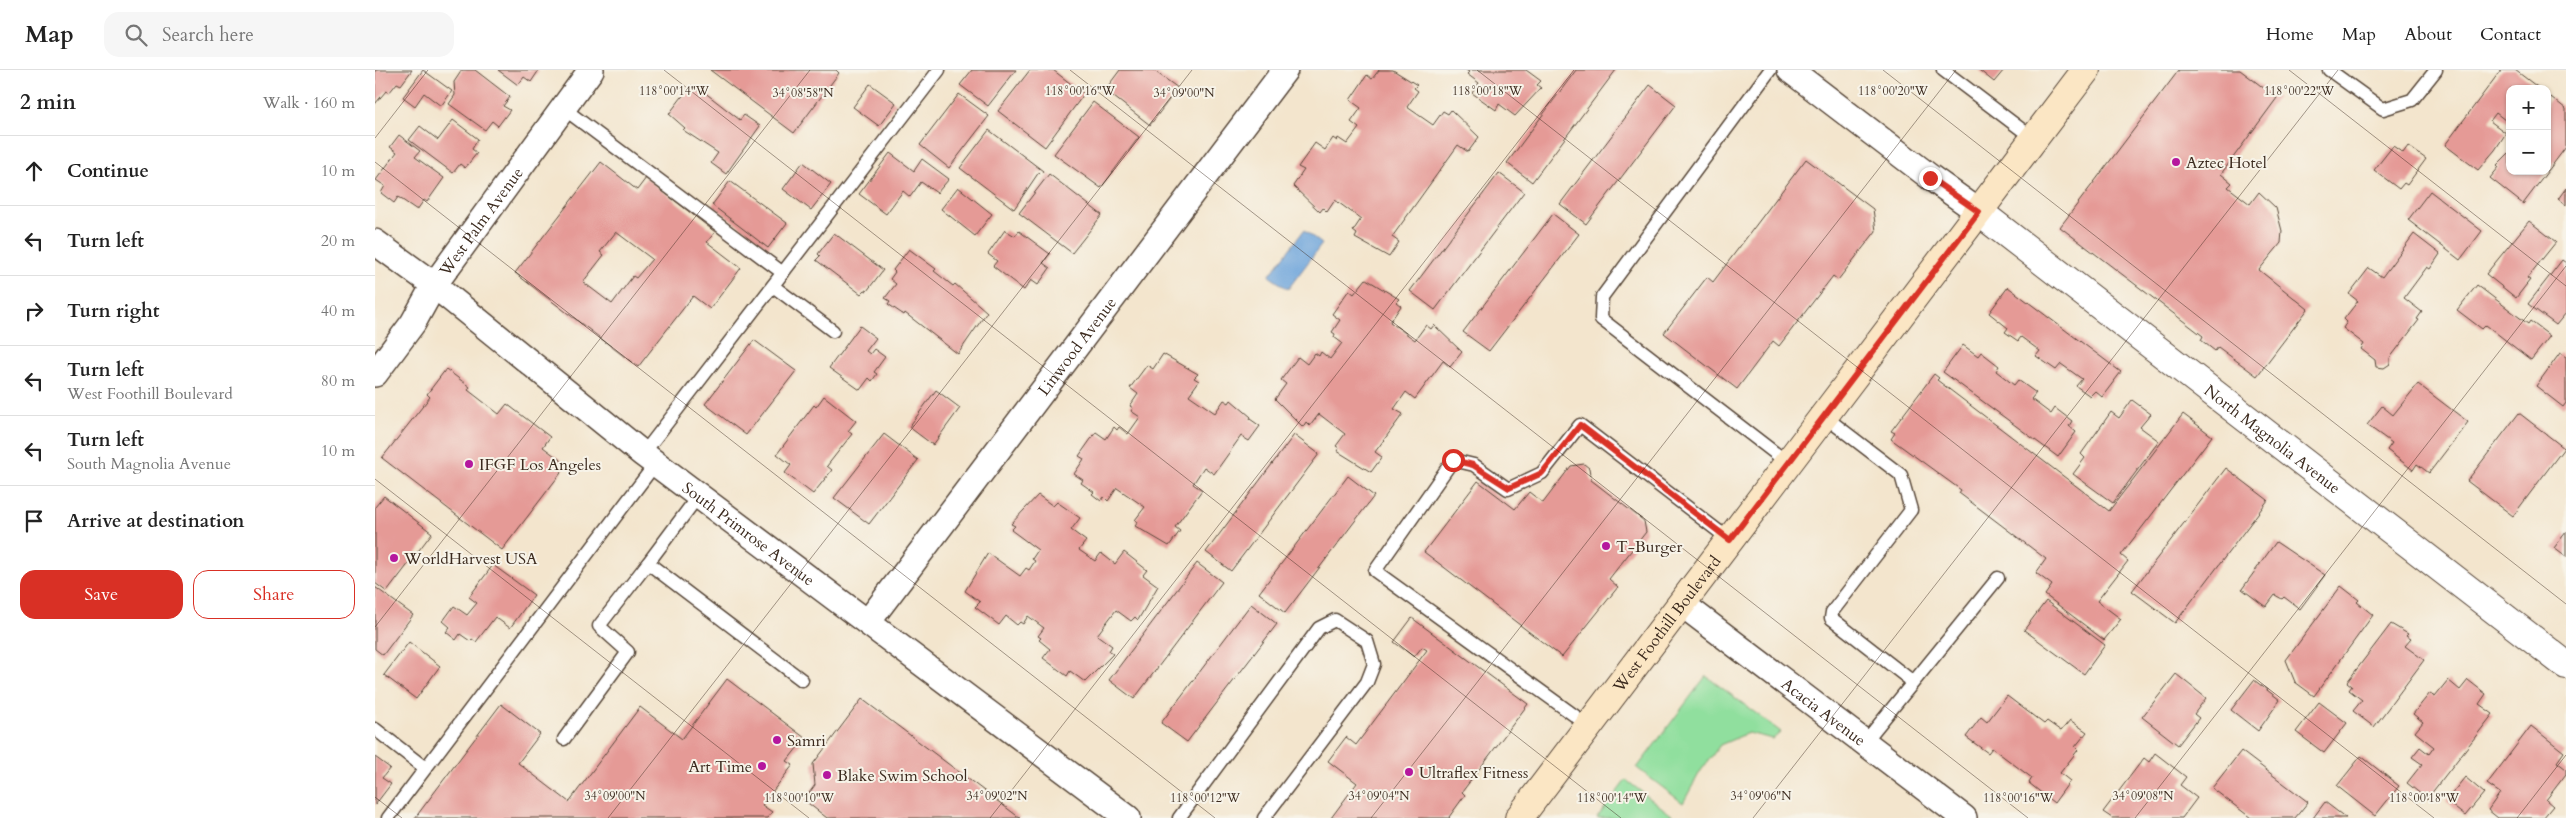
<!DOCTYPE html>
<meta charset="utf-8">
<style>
body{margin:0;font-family:Cardo,serif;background:#f6f6f6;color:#222}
.controls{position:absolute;right:15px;top:15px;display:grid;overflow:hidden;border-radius:10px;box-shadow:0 1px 4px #0004}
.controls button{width:45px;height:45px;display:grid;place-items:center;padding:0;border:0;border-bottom:1px solid #e0e0e0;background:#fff;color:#222;font:25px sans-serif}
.stop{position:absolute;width:15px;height:15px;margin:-11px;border:4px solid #d93025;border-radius:50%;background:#fff}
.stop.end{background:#d93025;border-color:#fff;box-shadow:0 1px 5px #0008}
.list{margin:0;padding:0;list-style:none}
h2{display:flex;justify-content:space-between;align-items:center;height:65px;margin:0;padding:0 20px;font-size:21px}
h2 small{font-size:16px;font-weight:400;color:#767676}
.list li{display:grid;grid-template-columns:32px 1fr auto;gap:15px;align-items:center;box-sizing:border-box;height:70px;padding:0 20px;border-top:1px solid #e0e0e0}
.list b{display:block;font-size:19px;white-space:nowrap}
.list p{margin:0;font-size:16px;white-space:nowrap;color:#767676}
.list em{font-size:16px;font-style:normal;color:#767676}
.actions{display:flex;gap:10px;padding:15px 20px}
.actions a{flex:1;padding:11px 0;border:1px solid #d93025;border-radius:15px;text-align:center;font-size:18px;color:#d93025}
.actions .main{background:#d93025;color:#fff}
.icon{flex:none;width:28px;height:28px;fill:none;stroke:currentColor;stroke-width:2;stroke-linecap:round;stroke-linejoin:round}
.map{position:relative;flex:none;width:2191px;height:748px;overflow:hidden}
header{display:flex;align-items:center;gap:30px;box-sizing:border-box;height:70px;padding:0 25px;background:#fff;border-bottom:1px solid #e0e0e0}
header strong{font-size:24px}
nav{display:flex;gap:28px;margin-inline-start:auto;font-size:18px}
.search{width:350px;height:45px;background:#f6f6f6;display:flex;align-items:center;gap:12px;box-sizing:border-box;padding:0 18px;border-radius:15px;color:#767676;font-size:19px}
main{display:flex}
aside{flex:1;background:#fff}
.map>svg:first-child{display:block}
.green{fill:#90df9e;stroke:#66845e}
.water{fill:#6da4db;stroke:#54677c}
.building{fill:#e59a96;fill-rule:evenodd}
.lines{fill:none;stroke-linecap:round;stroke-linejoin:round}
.service-casing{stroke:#574638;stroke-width:15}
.minor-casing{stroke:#574638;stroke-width:28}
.tertiary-casing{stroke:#574638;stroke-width:30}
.secondary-casing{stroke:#574638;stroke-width:30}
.service{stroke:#fff;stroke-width:12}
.minor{stroke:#fff;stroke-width:25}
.tertiary{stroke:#fff;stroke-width:28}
.secondary{stroke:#fbe6c4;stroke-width:28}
.route{stroke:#d93025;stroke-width:6}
.ticks{fill:none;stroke:#3b2a1e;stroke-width:1;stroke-opacity:0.45}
.poi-dot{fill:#b5179e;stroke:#f7f3e8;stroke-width:2}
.labels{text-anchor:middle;stroke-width:4;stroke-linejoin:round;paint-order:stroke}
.poi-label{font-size:16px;fill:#3b2a1e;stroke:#f7f3e8;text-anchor:start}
.street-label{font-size:16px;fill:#3b2a1e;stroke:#f7f3e8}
.ticks-label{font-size:12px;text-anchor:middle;fill:#3b2a1e;stroke:#f7f3e8;stroke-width:4;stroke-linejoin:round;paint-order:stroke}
</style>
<header>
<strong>Map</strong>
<div class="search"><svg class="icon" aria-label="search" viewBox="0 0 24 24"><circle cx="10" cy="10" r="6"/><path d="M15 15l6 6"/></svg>Search here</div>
<nav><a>Home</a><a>Map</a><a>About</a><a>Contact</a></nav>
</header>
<main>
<aside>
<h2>2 min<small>Walk · 160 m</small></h2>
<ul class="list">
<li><svg class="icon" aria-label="ahead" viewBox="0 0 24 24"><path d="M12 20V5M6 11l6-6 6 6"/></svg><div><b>Continue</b></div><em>10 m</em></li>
<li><svg class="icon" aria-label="left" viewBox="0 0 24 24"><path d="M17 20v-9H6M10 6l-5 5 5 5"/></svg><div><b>Turn left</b></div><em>20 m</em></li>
<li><svg class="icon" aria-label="right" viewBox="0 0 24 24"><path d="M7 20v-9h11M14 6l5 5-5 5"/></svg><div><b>Turn right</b></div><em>40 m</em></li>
<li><svg class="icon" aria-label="left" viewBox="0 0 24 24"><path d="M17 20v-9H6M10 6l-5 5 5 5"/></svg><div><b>Turn left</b><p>West Foothill Boulevard</p></div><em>80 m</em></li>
<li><svg class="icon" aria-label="left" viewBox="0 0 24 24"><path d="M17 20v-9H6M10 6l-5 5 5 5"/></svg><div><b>Turn left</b><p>South Magnolia Avenue</p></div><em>10 m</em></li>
<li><svg class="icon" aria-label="arrive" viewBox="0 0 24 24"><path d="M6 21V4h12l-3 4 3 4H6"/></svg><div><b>Arrive at destination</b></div></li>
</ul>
<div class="actions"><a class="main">Save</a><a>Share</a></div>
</aside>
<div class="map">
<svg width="2191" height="748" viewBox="0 0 2191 748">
<rect width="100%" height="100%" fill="#f7f3e8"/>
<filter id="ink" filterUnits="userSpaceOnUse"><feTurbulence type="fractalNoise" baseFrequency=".02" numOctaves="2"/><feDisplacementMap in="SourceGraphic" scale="10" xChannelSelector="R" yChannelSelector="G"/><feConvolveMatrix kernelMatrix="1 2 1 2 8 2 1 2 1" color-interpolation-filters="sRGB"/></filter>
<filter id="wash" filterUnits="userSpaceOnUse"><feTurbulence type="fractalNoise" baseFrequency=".0096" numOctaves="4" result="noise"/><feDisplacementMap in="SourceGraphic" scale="20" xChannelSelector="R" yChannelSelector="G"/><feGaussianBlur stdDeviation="1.12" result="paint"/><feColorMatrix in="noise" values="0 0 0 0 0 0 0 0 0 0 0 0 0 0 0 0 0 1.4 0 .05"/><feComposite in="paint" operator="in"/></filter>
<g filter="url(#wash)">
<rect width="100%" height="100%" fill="#f3e5cd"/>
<g class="green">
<polygon points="1331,606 1406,662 1398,669 1373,663 1345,675 1325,702 1308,733 1262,698"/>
<polygon points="1251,710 1298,746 1297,748 1222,748"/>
</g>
<polygon class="water" points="929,160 947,174 913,219 894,206"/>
<g id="blocks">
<g class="building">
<polygon points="0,0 37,0 26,15 22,13 14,23 11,21 0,34"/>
<polygon points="48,0 77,21 66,36 49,23 40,36 28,27"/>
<polygon points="87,0 100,0 135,27 128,36 135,40 123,56 117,51 110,60 74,34 80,25 79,12"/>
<polygon points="123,0 164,0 156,12 149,7 143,15"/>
<polygon points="335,0 461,0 464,3 419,63"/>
<polygon points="597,0 641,0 613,36 585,15"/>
<polygon points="655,0 678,0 709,24 670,77 623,41"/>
<polygon points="745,0 778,0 803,18 775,55 730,20"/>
<polygon points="1004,0 1018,0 1042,15 1039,18 1043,21 1032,37 1058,55 1068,41 1073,44 1076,40 1104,67 1093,82 1083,75 1017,167 1024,172 1014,187 980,168 982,164 978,161 986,149 960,130 952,142 948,138 945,142 918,116 929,100 923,97 940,73 950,80 958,68 962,71 963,68 972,74 984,58 976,52 986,38 975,30 992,5 997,9"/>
<polygon points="1091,0 1151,0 1166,11 1162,15 1166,18 1140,46 1124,34 1121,40 1097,23 1104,13 1092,4 1094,2"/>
<polygon points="1201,0 1241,0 1157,112 1132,93"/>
<polygon points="1604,0 1629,0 1619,12"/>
<polygon points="1804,0 1865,0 1902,28 1846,104 1857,113 1853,117 1875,134 1884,122 1901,138 1907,161 1906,173 1884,200 1933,239 1882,306 1843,277 1840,281 1826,270 1828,266 1685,157"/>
<polygon points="2126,0 2140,0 2165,19 2135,19 2135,54 2121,43 2115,51 2131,63 2120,80 2103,100 2070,75"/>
<polygon points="495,14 521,33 504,56 478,37"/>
<polygon points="316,15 323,21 324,18 365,50 369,45 385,56 351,104 336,93 343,83 308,60 310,58 294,44"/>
<polygon points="1275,15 1301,35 1211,154 1185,134"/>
<polygon points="584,24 614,46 574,98 545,75"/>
<polygon points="2176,27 2191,39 2191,77 2148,134 2115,108 2124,97 2122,95 2135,82 2135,101 2172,101 2172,32"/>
<polygon points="718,32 764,67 726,118 679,84"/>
<polygon points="78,50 103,69 97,79 102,83 90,98 85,94 78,103 34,70 45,56 63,70"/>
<polygon points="614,60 668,101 666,104 664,102 639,139 585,98"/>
<polygon points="24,65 45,81 40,87 69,108 52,132 49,130 42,140 23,127 19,133 6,123 10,116 1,110 22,82 15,77"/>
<polygon points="2018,76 2028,83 2033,76 2051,89 2032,115 2029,113 2024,119 1999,100"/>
<polygon points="515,83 539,101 547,89 574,109 562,123 546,112 535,127 528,121 511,144 484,124"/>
<polygon points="1431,89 1498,139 1501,161 1463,210 1458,206 1404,276 1398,271 1362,319 1289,263 1332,207 1338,212"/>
<path d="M226,92l36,28 9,-12 69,54 -8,10 34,26 -31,41 -17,-13 -55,71 -123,-94zM241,162l36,27 -16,19 -3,-2 -21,28 -29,-22 21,-27 -4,-3z"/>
<polygon points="428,92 456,114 436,140 408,119"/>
<polygon points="1124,103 1149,122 1060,240 1035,221"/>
<polygon points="674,104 727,145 697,183 644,143"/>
<polygon points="355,111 412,153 393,178 337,135"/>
<polygon points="583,117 617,144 600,166 566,139"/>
<polygon points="2191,118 2191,135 2183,129"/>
<polygon points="2055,121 2107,161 2085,190 2033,150"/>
<polygon points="1178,144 1204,164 1114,281 1088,262"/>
<polygon points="2154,151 2181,172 2152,208 2155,210 2141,228 2111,204"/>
<polygon points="630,160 640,166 644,161 675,184 668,193 675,198 663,215 656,210 649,220 618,196 622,191 613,184"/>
<polygon points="459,163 508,200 492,221 490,220 486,224 441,190 445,186 443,184"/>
<polygon points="2039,164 2065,184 2055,199 2052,197 2029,228 2047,242 2042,249 2044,250 2015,288 2015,294 2009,298 2001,297 2000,290 1986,279 1989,274 1968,258 1972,252 1969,249 1983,231 1974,224 1994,198 2007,207"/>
<polygon points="534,179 561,199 559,201 578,216 580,214 612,242 583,284 530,243 529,245 513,234 515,231 510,228 521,214 515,209 520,202 518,200"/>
<polygon points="2187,190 2191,193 2191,243 2181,255 2153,234"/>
<polygon points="991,209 1024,229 1021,232 1026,236 1015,252 1040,270 1051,255 1056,259 1059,255 1087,282 1075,297 1068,291 1040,329 1031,322 1019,339 1028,344 1000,382 1007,387 996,402 962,381 964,378 961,376 970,364 944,344 935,356 931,352 928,357 900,329 911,314 906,310 923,287 932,294 940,283 944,286 946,282 955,289 967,273 959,267 960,264 957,262 965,250 957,244 974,220 979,224"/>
<polygon points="2102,215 2153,254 2155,251 2175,266 2156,290 2111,255 2107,259 2082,240"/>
<polygon points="1633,217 1746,302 1727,327 1720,321 1715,326 1701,316 1707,309 1686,294 1681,300 1661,286 1665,281 1646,267 1643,271 1630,262 1633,258 1614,243"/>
<polygon points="485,256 501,268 491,281 495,284 499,279 510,287 499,302 502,304 497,311 494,308 485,320 454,298"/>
<polygon points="379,270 421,301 371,365 330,334"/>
<polygon points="1588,275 1603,286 1606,282 1624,296 1621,301 1639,315 1643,310 1661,323 1656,329 1676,344 1680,338 1697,351 1694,356 1701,362 1683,387 1568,302"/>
<polygon points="2185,283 2191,287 2191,333 2188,337 2161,316"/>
<polygon points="788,284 823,304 819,308 824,311 814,325 840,343 849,330 854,333 856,330 876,347 875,349 885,356 874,371 866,366 839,404 829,397 818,414 827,420 800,457 805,461 794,476 760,456 763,452 760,450 770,437 742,418 733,431 729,427 726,431 717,424 719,422 706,413 708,410 699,404 709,389 704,386 721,362 731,369 739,357 742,360 744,357 753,364 765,347 756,341 758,338 755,336 763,324 755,318 772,295 778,299"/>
<polygon points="71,299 95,317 93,320 124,344 132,334 175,367 168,377 192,395 127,480 7,388 55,327 52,324"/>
<polygon points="1559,304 1564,308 1562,310 1734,441 1808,344 1837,366 1746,485 1753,491 1722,531 1746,549 1729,570 1670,525 1677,515 1661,503 1671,489 1584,423 1586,420 1516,369 1520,363 1516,361"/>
<polygon points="2043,314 2093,352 2054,403 2042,394 2038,400 2012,380 2017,373 1992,355 2007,336 2018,345"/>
<polygon points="561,320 585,338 558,375 534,357"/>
<polygon points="449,326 481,351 473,361 477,364 452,396 457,400 438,424 410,403 416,395 402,384 439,335 441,337"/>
<polygon points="1757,330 1776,344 1765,357 1784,371 1738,433 1698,404 1710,388 1706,384 1736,342 1744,348"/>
<polygon points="2144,343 2189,378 2138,446 2092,411"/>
<polygon points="509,364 543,390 494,454 459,428"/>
<polygon points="919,365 944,384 856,501 831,482"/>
<polygon points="1209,394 1214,398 1216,410 1269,451 1271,462 1234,509 1243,517 1187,587 1049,482 1103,411 1140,439 1154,422 1168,433 1196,396"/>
<polygon points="1851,398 1893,430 1800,553 1757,521"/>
<polygon points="973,406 999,426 910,543 884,523"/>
<polygon points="663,425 678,436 682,432 705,448 696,460 711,471 704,480 720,491 726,483 740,494 749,482 772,500 768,505 783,516 763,550 760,547 756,551 741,540 722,565 737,576 734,581 738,584 710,612 695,601 692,606 668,588 675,579 664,570 666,568 663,566 669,558 653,546 648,554 645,552 642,555 631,546 624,555 600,537 605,532 590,521 613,483 645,506 651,498 654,500 660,491 657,489 663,480 636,460 640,456 636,454"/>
<polygon points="9,426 57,463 12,522 0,513 0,437"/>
<polygon points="2191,462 2191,487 2179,478"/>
<polygon points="1901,472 1950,505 1925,539 1909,527 1907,529 1900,525 1891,537 1867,519"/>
<polygon points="822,493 847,512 759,629 734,610"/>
<polygon points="118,495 159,525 135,558 120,547 101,572 97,569 95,571 85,564 81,570 71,562 75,557 68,551 79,536 92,545 102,533 94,527"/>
<polygon points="1966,516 1984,530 1982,532 1998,545 1939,626 1920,612 1911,590"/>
<polygon points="0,517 38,545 8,585 0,579"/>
<polygon points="1671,531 1730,575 1709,604 1649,560"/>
<polygon points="876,534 902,554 812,672 786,653"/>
<polygon points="1037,548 1153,634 1087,722 1090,725 1074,747 1075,748 956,748 982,713 953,691 971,667 981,675 1052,580 1047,577 1039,587 1019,572"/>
<polygon points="2016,554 2033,564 2031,566 2036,569 2030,576 2049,590 1999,657 1978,641 1987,630 1974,620 1977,616 1972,612"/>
<polygon points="34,572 65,596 41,629 9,605"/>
<polygon points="1801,604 1831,628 1819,644 1824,648 1803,675 1767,647"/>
<polygon points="352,609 430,668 412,691 418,695 387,735 397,742 392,748 40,748 126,634 165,664 143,693 194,732 265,637 307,669"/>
<polygon points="1879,610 1905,630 1883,661 1856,640"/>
<polygon points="2073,610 2085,620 2093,610 2111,624 2104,634 2118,644 2052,729 2032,713 2047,694 2037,687 2045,677 2054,684 2059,677 2040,662 2048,652 2038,644 2055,623 2060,626"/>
<polygon points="1632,626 1669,654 1672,651 1686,661 1695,650 1712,662 1700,677 1703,680 1685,703 1695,711 1679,733 1654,713 1657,708 1617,678 1613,683 1591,667 1606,647 1612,652"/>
<polygon points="487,629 645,748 452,748 429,730 440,715 438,694"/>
<polygon points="1944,632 1972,653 1949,683 1921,662"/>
<polygon points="2156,656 2189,682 2182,692 2191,699 2191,704 2171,730 2178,736 2168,748 2123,748 2113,740 2125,723 2112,714"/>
<polygon points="1866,681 1933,732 1920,748 1876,748 1837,718"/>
<polygon points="1780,683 1811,707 1805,715 1822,728 1807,748 1737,748 1728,742 1769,688 1774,692"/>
<polygon points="1986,686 2024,716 2000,746 1962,716"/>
<polygon points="0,687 15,698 7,708 16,714 0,735"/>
<polygon points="2090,707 2109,723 2090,746 2071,731"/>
<polygon points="1950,732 1971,748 1938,748"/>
</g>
</g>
</g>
<g filter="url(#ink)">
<use href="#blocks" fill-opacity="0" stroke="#574638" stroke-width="1"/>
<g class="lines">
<defs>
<g id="service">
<polyline points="1395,0 1227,227 1226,249 1413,393"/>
<polyline points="1568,0 1659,69"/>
<polyline points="1954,0 2008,39 2037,30 2061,0"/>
<polyline points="188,38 408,203"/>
<polyline points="398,216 458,261"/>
<polyline points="1449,346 1526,405 1536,440 1457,542 1456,548 1538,612"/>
<polyline points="268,384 564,0"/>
<polyline points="324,425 273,493 427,610"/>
<polyline points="1214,656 1000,501 1078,390 1099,395 1133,419 1167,403 1205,355 1355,470"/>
<polyline points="0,659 50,698"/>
<polyline points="189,669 253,582 224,556 273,493"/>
<polyline points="1489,673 1623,508"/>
<polyline points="13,748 281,393"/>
<polyline points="804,748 944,558 960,550 992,571 999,594 992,612 889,748"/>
</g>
<g id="minor">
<polyline points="1415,0 1555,107 1604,142"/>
<path id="s1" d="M0,172l59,43 209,169 485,364"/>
<path id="s2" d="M0,304l38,-51 21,-38 157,-215"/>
<path id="s3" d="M1307,534l282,214"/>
<path id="s4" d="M493,552l417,-552"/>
</g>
<g id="tertiary">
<path id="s5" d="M1604,142l587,453"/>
</g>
<g id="secondary">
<path id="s6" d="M1144,748l567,-748"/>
</g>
</defs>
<use href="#service" class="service-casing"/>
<use href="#minor" class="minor-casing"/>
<use href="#tertiary" class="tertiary-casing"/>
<use href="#secondary" class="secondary-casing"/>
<use href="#service" class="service"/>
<use href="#minor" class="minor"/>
<use href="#tertiary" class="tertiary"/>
<use href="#secondary" class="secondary"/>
</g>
</g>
<g class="lines" filter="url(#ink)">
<polyline class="route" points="1078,390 1098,395 1134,418 1167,403 1205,355 1355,470 1604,142 1555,108"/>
</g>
<path class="ticks" d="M289,0l957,748M695,0l958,748M1102,0l957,748M1508,0l683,534M1914,0l277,216M0,68l53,-68M0,92l840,656M0,409l434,339M0,557l435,-557M0,727l27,21M233,748l584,-748M615,748l584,-748M996,748l585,-748M1378,748l585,-748M1760,748l431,-552M2142,748l49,-63"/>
<g class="poi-dot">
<circle cx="1801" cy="92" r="5"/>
<circle cx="94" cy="394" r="5"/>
<circle cx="1231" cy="476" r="5"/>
<circle cx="19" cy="488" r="5"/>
<circle cx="402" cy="670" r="5"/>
<circle cx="387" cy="696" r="5"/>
<circle cx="1034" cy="702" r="5"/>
<circle cx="452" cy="705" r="5"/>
</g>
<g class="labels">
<g class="poi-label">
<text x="1811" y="98">Aztec Hotel</text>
<text x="104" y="400">IFGF Los Angeles</text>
<text x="1241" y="482">T-Burger</text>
<text x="29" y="494">WorldHarvest USA</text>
<text x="412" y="676">Samri</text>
<text x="377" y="702" text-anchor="end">Art Time</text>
<text x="1044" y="708">Ultraflex Fitness</text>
<text x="462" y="711">Blake Swim School</text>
</g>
<g class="street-label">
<text dy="6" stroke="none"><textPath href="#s2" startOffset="186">West Palm Avenue</textPath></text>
<text dy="6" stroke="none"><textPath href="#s4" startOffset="346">Linwood Avenue</textPath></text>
<text dy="6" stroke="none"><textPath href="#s5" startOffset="371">North Magnolia Avenue</textPath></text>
<text dy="6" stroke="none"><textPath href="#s1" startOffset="474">South Primrose Avenue</textPath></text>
<text dy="6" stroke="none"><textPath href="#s6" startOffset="244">West Foothill Boulevard</textPath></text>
<text dy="6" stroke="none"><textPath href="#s3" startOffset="178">Acacia Avenue</textPath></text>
</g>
</g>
<g class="ticks-label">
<text x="299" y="25">118°00'14"W</text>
<text x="705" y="25">118°00'16"W</text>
<text x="1112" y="25">118°00'18"W</text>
<text x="1518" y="25">118°00'20"W</text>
<text x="1924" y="25">118°00'22"W</text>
<text x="428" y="27">34°08'58"N</text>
<text x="809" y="27">34°09'00"N</text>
<text x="240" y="730">34°09'00"N</text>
<text x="622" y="730">34°09'02"N</text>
<text x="1004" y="730">34°09'04"N</text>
<text x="1386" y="730">34°09'06"N</text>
<text x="1768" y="730">34°09'08"N</text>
<text x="424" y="732">118°00'10"W</text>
<text x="830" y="732">118°00'12"W</text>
<text x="1237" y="732">118°00'14"W</text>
<text x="1643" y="732">118°00'16"W</text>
<text x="2049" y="732">118°00'18"W</text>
</g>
</svg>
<div class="controls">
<button>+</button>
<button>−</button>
</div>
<div class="stop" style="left:1078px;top:390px"></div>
<div class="stop end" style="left:1555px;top:108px"></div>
</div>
</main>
